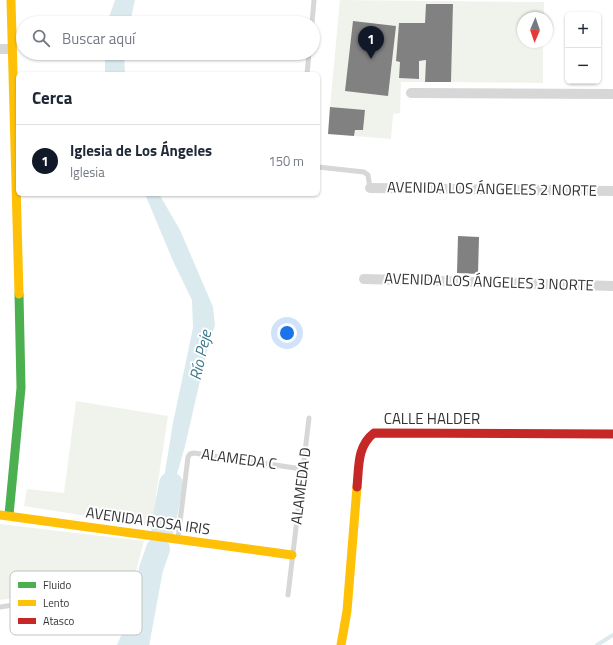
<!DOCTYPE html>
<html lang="es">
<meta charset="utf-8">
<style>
body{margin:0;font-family:"Titillium Web",sans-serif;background:#f6f6f7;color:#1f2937}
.controls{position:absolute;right:12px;top:12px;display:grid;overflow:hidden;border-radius:6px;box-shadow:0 1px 3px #0004}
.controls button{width:36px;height:36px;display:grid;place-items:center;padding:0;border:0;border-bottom:1px solid #e0e1e3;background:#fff;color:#1f2937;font:20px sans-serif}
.compass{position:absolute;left:517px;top:12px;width:36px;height:36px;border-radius:50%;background:#fff;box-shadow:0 1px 3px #0004;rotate:182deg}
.you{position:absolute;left:287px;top:333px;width:14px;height:14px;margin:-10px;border:3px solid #fff;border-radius:50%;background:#1a73e8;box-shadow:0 0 0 6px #1a73e833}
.badge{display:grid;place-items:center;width:26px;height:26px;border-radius:50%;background:#111827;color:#fff;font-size:13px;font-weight:700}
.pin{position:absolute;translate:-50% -33px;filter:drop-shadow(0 1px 2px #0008)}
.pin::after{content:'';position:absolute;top:21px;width:14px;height:12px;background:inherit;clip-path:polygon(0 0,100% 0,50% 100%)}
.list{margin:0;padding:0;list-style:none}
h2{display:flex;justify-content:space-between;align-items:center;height:52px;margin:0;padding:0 16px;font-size:17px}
h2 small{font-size:13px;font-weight:400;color:#747a83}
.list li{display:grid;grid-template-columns:26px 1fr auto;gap:12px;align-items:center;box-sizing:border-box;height:72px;padding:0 16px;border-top:1px solid #e0e1e3}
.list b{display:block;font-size:15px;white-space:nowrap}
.list p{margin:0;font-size:13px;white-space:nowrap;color:#747a83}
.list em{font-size:13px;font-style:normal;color:#747a83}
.icon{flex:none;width:22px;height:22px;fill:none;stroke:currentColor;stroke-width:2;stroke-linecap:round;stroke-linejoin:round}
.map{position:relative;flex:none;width:613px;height:645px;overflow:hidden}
.search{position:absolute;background:#fff;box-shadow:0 1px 3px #0004;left:16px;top:16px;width:304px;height:44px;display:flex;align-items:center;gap:10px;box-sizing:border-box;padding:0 14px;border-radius:22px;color:#747a83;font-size:15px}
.panel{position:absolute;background:#fff;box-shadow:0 1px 3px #0004;left:16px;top:72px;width:304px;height:124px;border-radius:6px}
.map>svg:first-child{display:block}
.green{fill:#f0f3ec}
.water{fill:#daeaef}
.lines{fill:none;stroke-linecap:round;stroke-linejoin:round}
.stream{stroke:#daeaef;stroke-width:4}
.river{stroke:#daeaef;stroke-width:24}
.building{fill:#818181}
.lane{stroke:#d7d7d7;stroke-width:5}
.street{stroke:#d7d7d7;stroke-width:10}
.fast{stroke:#4caf50;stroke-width:9}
.slow{stroke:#ffc107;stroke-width:9}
.jam{stroke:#c62828;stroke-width:9}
.labels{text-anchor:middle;stroke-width:4;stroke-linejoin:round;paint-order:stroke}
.street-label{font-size:15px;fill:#333;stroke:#fff}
.water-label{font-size:16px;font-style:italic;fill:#407a8c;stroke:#fff}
.key{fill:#fff;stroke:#c2c2c2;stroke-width:1}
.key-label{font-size:11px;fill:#333}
</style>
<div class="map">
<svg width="613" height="645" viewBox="0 0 613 645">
<rect width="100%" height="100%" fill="#fff"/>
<g class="green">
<polygon points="340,0 544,2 544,18 523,18 523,42 543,42 543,83 451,82 453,5 426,4 425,23 399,23 396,60 400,62 399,78 419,79 419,61 426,60 425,82 401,82 400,113 393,114 391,139 354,136 355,130 363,130 365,111 330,107"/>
<polygon points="76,401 168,416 156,495 155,527 24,506 27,489 64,493"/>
<polygon points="0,524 144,541 133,582 0,600"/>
</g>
<g class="water">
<polygon points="115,0 135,0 130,23 107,23"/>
<polygon points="105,53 124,53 125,74 105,74"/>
<polygon points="145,194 159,194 180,230 213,307 215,325 208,346 185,446 165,516 162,490 173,423 193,328 192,300 173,261"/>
<polygon points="151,569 147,636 145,645 117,645"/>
</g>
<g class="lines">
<polyline class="stream" points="597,645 613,635"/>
<g class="river">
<polyline points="163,527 171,484"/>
<polyline points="137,645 151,569 158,549"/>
</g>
</g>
<g class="building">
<polygon points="426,4 453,4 451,82 425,82 426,60 419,61 419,79 399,78 400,62 396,61 399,23 425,23"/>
<polygon points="353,21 396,26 388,96 345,91"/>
<polygon points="330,107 365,110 363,130 355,130 354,136 328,134"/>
<polygon points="458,236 479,237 478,274 457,273"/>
</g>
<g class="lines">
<g class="lane">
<polyline points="312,23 314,0"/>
<polyline points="307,74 309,53"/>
<polyline points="318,167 364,172 368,175 370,188"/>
<polyline points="178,538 188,457 190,454 194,453 302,469"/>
<polyline points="288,595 309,418"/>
<polyline points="0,607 93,593"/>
</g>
<g class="street">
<polyline points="0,49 12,49"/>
<polyline points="411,93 613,94"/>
<polyline points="370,188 613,191"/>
<polyline points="364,279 613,286"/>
</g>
<polyline class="fast" points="9,515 21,388 19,294"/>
<g class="slow">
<polyline points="11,0 19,294"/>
<polyline points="0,515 292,555"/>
<polyline points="341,645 347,611 357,487"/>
</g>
<path class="jam" d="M357,487c2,-20 0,-41 17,-54l239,1"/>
</g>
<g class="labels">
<g class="street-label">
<text transform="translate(492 189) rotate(1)" y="5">AVENIDA LOS ÁNGELES 2 NORTE</text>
<text transform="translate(489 282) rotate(2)" y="5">AVENIDA LOS ÁNGELES 3 NORTE</text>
<text x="432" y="424">CALLE HALDER</text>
<text transform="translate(239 459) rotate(8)" y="5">ALAMEDA C</text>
<text transform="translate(301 486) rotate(-83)" y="5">ALAMEDA D</text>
<text transform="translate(148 521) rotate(8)" y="5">AVENIDA ROSA IRIS</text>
</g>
<g class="water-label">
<text transform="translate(200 355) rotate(-77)" y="6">Río Peje</text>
</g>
</g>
<rect x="10" y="571" width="132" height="64" rx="6" class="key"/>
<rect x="18" y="582" width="18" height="6" fill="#4caf50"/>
<rect x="18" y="600" width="18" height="6" fill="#ffc107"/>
<rect x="18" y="618" width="18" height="6" fill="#c62828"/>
<g class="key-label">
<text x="43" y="589">Fluido</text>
<text x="43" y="607">Lento</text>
<text x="43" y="625">Atasco</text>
</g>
</svg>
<div class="controls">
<button>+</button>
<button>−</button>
</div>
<svg class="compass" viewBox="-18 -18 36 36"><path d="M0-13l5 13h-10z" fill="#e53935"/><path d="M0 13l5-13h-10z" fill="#747a83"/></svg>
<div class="you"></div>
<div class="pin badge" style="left:371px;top:59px">1</div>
<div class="search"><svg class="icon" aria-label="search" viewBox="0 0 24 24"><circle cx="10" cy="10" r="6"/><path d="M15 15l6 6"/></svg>Buscar aquí</div>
<section class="panel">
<h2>Cerca<small></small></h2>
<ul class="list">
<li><span class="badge">1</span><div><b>Iglesia de Los Ángeles</b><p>Iglesia</p></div><em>150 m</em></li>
</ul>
</section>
</div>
